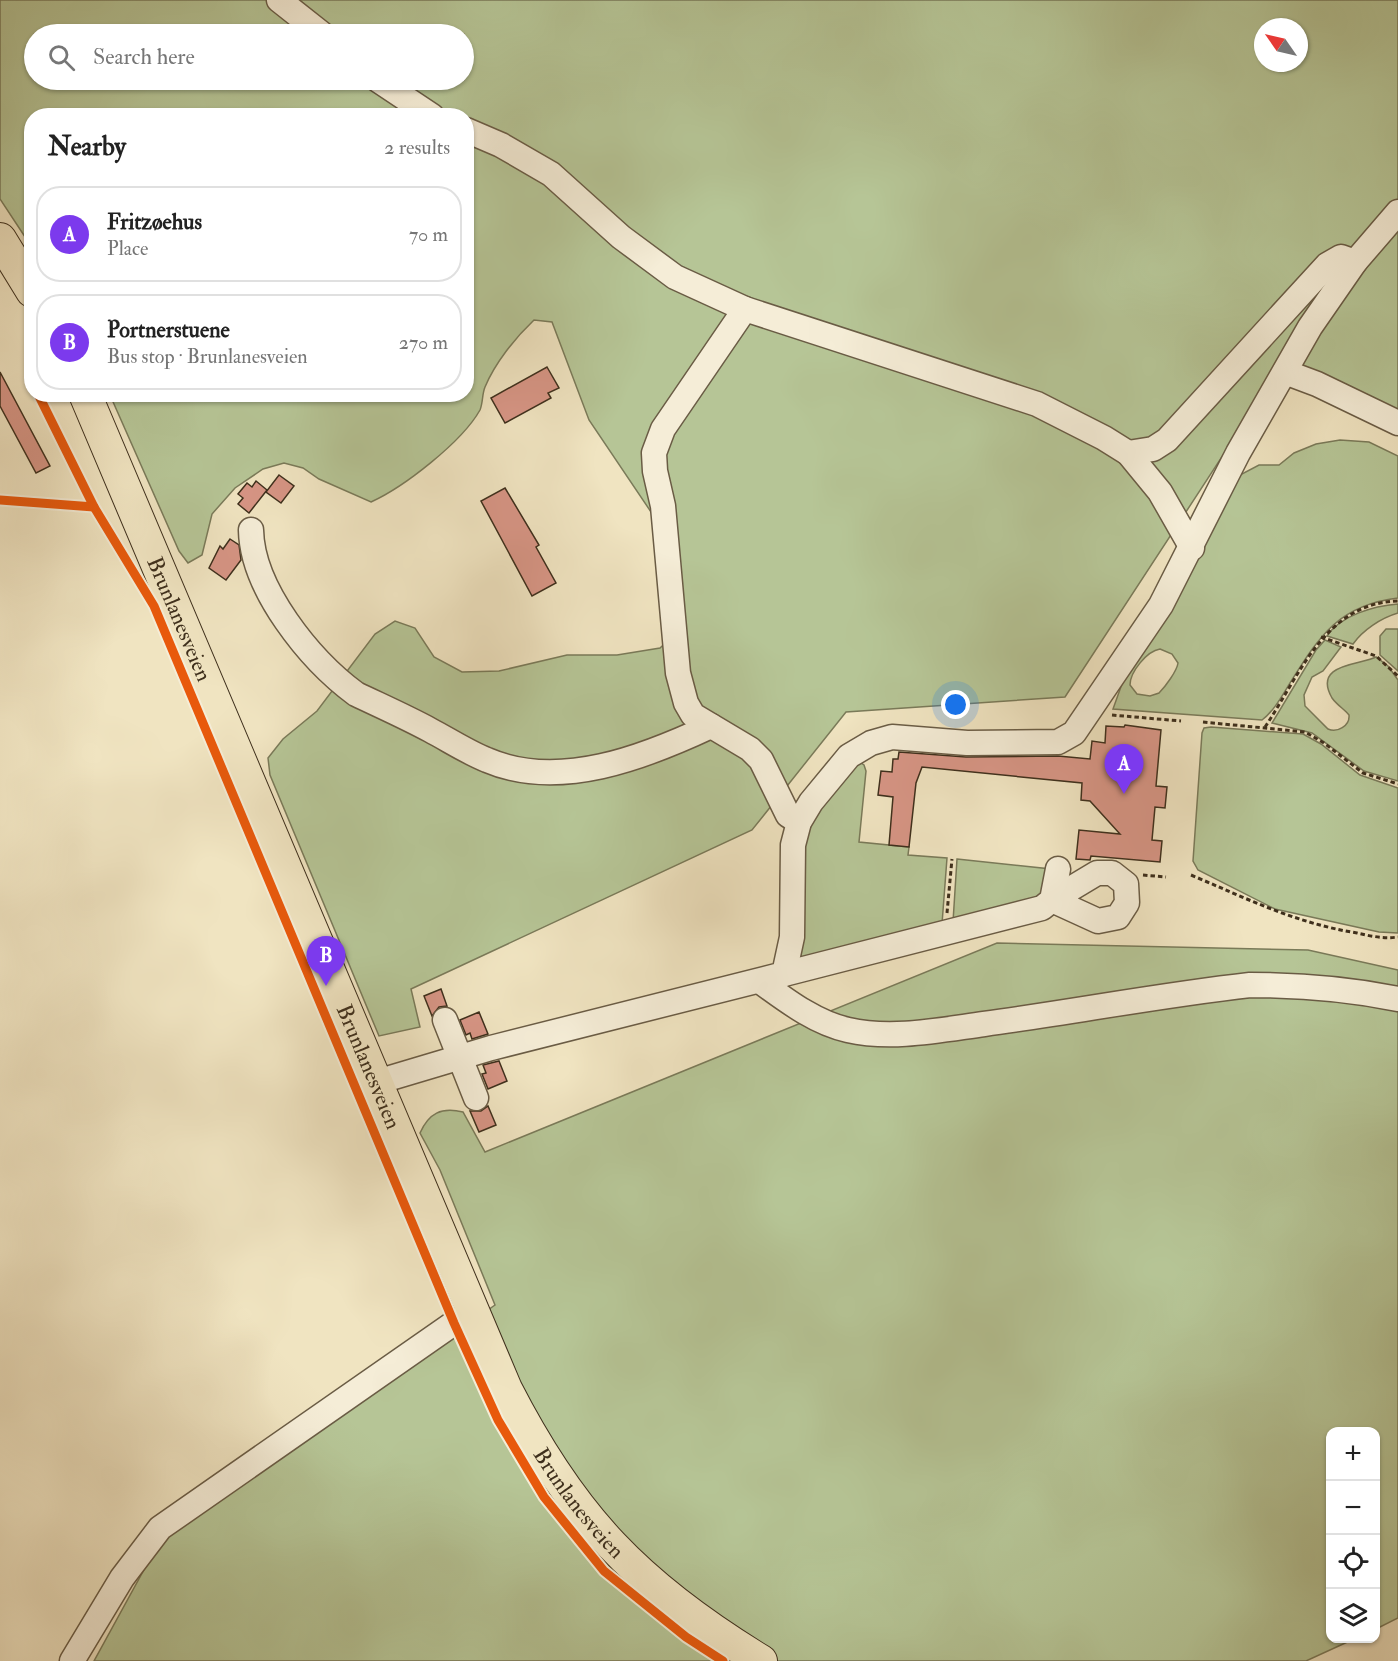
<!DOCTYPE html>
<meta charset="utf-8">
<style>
body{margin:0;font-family:"IM FELL Double Pica",serif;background:#f2f2f2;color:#222}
.controls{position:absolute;right:18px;bottom:18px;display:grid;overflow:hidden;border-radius:12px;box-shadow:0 2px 4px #0004}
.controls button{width:54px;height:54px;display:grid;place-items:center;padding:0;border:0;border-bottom:2px solid #e0e0e0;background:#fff;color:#222;font:30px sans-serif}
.compass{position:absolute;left:1254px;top:18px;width:54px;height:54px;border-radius:50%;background:#fff;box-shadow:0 2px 4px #0004;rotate:304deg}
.you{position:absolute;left:956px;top:705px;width:21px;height:21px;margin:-15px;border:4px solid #fff;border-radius:50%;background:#1a73e8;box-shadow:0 0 0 9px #1a73e833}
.badge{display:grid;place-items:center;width:39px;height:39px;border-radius:50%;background:#7c3aed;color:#fff;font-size:20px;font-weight:700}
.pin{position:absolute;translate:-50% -50px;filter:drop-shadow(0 2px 3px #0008)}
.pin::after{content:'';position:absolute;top:32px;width:21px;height:18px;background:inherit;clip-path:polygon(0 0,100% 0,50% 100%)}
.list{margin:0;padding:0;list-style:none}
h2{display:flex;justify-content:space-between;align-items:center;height:78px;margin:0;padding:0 24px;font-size:26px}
h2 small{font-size:20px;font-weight:400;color:#767676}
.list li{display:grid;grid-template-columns:39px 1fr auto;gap:18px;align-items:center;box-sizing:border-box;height:96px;margin:0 12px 12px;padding:0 12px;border:2px solid #e0e0e0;border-radius:24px}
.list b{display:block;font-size:22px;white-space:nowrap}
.list p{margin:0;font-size:20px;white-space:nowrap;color:#767676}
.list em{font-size:20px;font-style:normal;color:#767676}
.icon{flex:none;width:33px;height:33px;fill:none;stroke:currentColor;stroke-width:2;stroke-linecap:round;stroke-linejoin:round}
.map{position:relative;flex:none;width:1398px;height:1661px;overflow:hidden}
.search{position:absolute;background:#fff;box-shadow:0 2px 4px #0004;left:24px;top:24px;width:450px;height:66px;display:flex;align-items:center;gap:15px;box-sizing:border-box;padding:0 21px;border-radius:33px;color:#767676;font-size:22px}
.panel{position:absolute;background:#fff;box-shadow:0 2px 4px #0004;left:24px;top:108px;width:450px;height:294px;border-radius:24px}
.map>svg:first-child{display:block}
.green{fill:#b6c596;stroke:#7a7a59;stroke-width:1.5;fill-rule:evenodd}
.building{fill:#d79585;stroke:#3e2f1c;stroke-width:1.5}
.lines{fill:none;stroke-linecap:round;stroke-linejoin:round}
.minor-casing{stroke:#6a5c45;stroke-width:27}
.major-casing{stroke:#3e2f1c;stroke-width:34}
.path{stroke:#3e2f1c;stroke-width:3;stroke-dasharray:4.5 3;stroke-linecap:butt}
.minor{stroke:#f5edd7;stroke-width:24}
.major{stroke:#f0e4c1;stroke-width:32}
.cycleway-casing{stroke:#f5edd7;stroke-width:13}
.cycleway{stroke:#e8590c;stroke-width:9}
.labels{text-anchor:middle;stroke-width:6;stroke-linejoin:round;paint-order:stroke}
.street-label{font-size:22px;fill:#3e2f1c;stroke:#f5edd7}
</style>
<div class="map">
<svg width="1398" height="1661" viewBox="0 0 1398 1661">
<rect width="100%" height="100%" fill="#f0e4c1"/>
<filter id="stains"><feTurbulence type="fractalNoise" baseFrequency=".00333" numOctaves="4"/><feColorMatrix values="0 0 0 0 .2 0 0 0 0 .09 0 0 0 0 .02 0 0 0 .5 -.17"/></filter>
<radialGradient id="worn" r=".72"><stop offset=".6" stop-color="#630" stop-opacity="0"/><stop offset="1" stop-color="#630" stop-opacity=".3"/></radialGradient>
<g class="green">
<path d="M0,0h1398v413l-118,-45 -215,329 -219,15 -94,118 -341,159 9,38 -41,9 -109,-261 -2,-17 15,-19 34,-28 58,-77 20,-13 20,7 19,29 28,15 37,-1 68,-16h50l43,-7 21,-20 -5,-79 -87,-129 -37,-98 -18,-2c-19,18 -39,43 -49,67 -3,7 -2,16 -5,23 -18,32 -76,77 -109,92l-52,-23 -16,-11 -19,-5 -21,6 -28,19 -23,26 -10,41 -14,8 -9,-12 -69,-156 356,-1v-278h-434l-1,130 -31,-47zM1263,27h36v36h-36zM34,34h430v46h-430z"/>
<path d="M1340,440l29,2 29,14v142c-60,7 -79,39 -108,85 -8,13 -16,28 -28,37l-149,-11 10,-28 115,-205 21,-11h20l15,-12 22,-9zM1160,649l12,5 6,9c-1,8 -13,24 -19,30l-9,3 -13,-2 -7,-9c0,-13 17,-34 30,-36z"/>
<path d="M1398,604v9c-17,5 -35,17 -45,31l-26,-8c14,-21 47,-30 71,-32z"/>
<polygon points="1386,629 1398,629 1398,671 1380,655 1380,636"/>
<path d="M1325,640l16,7 -18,24 -11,6 -8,18 1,11 23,23c9,4 22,-3 21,-14 -5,-6 -12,-10 -17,-17 -20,-35 29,-33 44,-41l12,9 10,14v101l-34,-10 -52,-38 -40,-10 44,-73z"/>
<polygon points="1211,727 1303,734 1321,744 1360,775 1398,788 1398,933 1379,932 1275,909 1198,870 1193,861 1202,733 1204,728"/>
<polygon points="858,761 864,765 866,771 859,842 909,847 908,855 947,858 942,924 803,958 800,955 799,836"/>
<polygon points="957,859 1051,869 1044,896 953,922"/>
<path d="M997,943l311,7 90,20v648l-22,11v-197h-46v206l24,1 -48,22h-1212l69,-126 332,-230 -55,-135 -20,-37c9,-20 21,-26 43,-21l22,40z"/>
</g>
<g class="building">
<polygon points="547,367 559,388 548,393 551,398 505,423 491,398"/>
<polygon points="0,372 50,466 36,473 0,406"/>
<polygon points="279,475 294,486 281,503 266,492"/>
<polygon points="256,481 267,490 249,513 238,504 243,498 238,494 247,483 252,487"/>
<polygon points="505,488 539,545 536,547 556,583 532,596 481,501"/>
<polygon points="230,539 239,545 241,560 226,580 209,568 220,546 223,549"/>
<polygon points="1125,725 1161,730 1156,786 1167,787 1165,808 1155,807 1152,840 1162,841 1160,862 1091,856 1090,860 1076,859 1079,830 1120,834 1090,801 1081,800 1082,783 922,767 916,783 909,847 889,845 893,797 878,795 881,771 892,772 893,759 898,759 899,752 966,757 1058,756 1090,759 1092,741 1105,743 1106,726 1124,727"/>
<polygon points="441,989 447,1006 439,1007 432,1016 424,996"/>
<polygon points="479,1012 488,1034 472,1039 470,1033 466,1035 460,1020"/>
<polygon points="499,1061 507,1081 488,1089 482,1074 486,1073 483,1065"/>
<polygon points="488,1106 496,1125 479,1132 470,1111 481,1111"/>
</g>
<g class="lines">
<defs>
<g id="minor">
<polyline points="279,0 322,34"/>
<polyline points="378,80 432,116"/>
<polyline points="466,130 501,145 551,174 621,237 675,277 745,309 1037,404 1104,438 1128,453 1160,492 1192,548"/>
<polyline points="745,309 663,429 654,453 655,471 663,506 678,673 686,703 693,715 750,749 761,760 788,815 799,822"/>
<polyline points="1285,372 1317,384 1398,423"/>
<polyline points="1128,453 1153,449 1167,440 1327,265 1341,257 1355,262"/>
<path d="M251,530c1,59 59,130 105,164 25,12 50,23 74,36 19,10 37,22 57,30 72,31 158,-3 224,-34"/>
<polygon points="1097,873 1112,873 1126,884 1127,903 1118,917 1098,921 1052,900"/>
<polyline points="784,974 1042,908 1052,900 1058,869"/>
<path d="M761,982c26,19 55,41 87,48 44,10 92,0 136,-6 89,-12 177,-29 266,-39 49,0 100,4 148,14"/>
<polyline points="445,1020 476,1098"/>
<polyline points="377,1082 491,1048 784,974 792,937 793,845 799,822 811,802 849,756 871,743 892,737 967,743 1058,742 1074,733 1161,605 1238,453 1310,327 1355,262 1398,212"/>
<polyline points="72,1661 122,1578 160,1528 454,1323 474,1313"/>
</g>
<g id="major">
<polyline points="0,239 32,291"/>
<path id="s1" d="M85,394l421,995c66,129 132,197 255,272"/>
</g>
</defs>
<use href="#minor" class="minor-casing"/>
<use href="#major" class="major-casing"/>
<g class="path">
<polyline points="1321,637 1376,656 1398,676"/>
<polyline points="1112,715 1181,721"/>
<polyline points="1203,722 1305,732 1324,743 1363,773 1398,784"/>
<path d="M1265,727c35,-52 60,-124 133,-126"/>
<polyline points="1143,875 1166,877"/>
<path d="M1191,875c57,24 104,48 166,58 13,3 27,6 41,4"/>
<polyline points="947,913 952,859"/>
</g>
<use href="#minor" class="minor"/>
<use href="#major" class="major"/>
<defs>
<g id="cycleway">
<polyline points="38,394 94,507 154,606 454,1323 498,1420 544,1497 604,1571 686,1637 723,1661"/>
<polyline points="0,500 94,507"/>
</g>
</defs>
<use href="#cycleway" class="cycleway-casing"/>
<use href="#cycleway" class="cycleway"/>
</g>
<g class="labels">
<g class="street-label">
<text dy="8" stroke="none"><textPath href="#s1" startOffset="244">Brunlanesveien</textPath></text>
<text dy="8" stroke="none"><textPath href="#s1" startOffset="730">Brunlanesveien</textPath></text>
<text dy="8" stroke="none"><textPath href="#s1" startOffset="1216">Brunlanesveien</textPath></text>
</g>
</g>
<rect width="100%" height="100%" filter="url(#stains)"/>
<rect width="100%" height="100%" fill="url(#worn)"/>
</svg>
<div class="controls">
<button>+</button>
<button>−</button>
<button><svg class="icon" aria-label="locate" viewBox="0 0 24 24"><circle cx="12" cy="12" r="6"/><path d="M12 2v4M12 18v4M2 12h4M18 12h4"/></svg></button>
<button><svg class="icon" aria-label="layers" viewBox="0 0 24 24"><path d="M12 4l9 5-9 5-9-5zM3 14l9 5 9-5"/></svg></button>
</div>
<svg class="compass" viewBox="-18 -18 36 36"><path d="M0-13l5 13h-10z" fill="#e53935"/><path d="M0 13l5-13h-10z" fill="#767676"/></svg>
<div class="you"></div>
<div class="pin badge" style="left:1124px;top:794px">A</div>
<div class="pin badge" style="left:326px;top:986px">B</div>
<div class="search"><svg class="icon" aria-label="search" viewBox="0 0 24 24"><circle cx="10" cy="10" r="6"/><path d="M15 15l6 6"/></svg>Search here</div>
<section class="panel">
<h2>Nearby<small>2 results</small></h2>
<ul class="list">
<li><span class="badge">A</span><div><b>Fritzøehus</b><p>Place</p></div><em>70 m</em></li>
<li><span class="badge">B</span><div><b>Portnerstuene</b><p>Bus stop · Brunlanesveien</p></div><em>270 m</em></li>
</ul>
</section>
</div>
